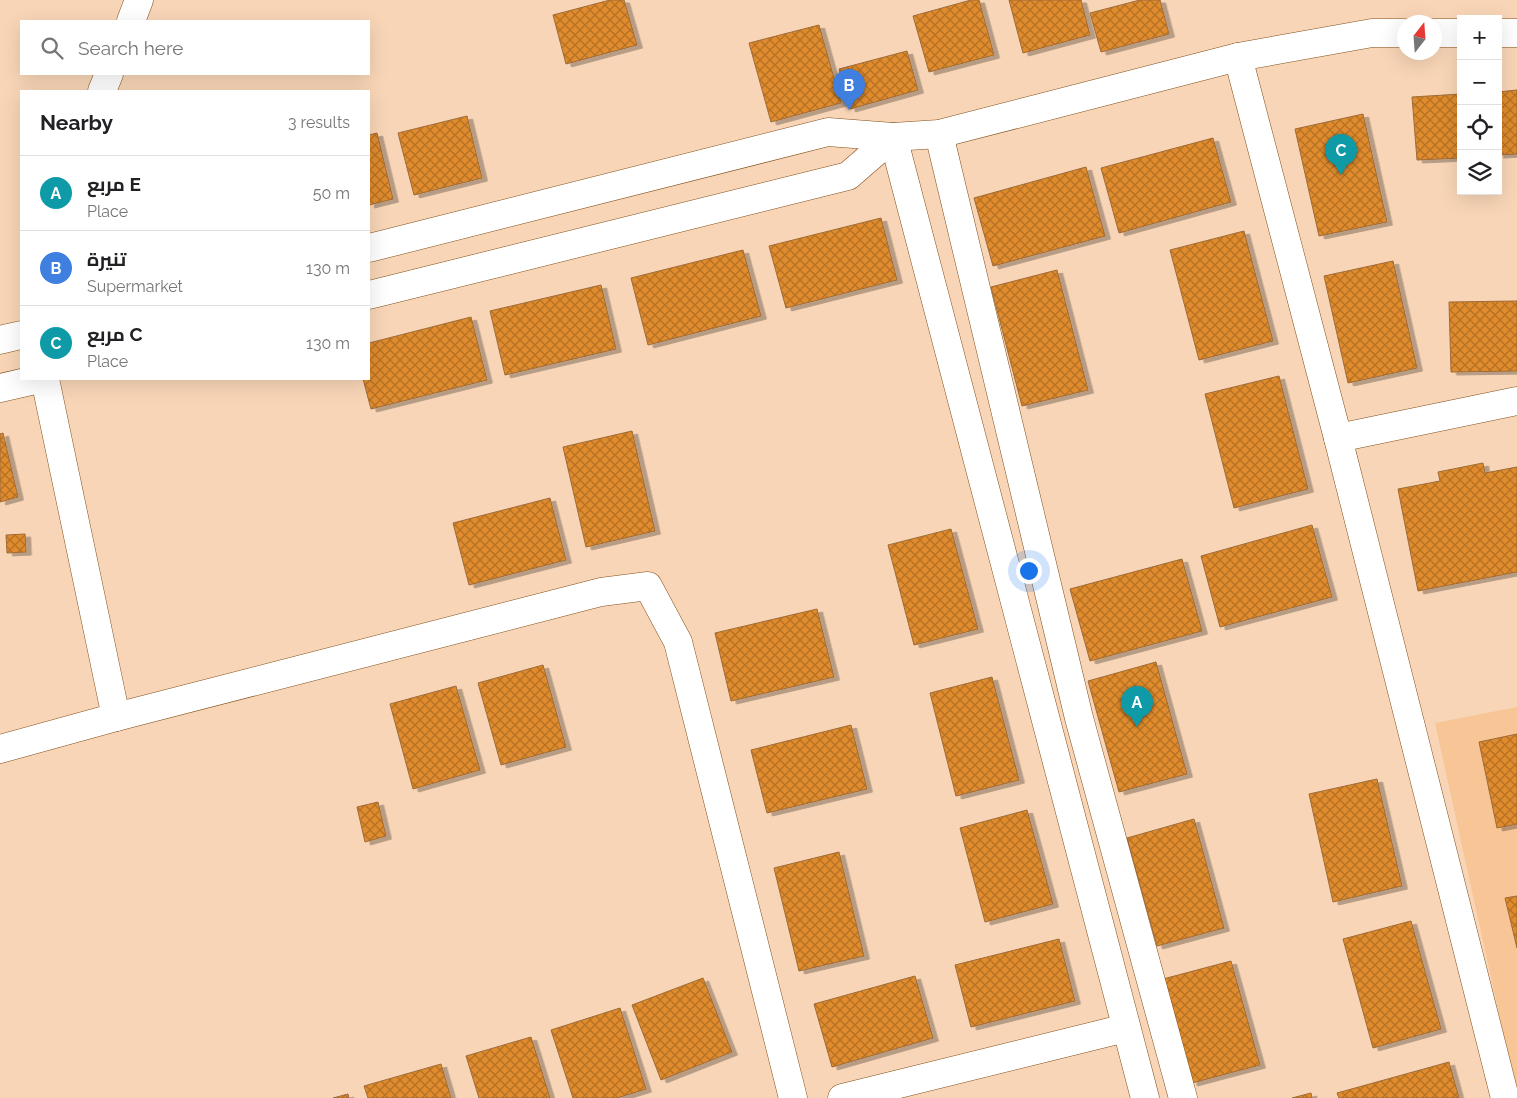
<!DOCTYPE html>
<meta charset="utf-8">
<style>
body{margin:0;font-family:Raleway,Cairo,sans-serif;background:#f6f6f6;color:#202124}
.controls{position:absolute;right:15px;top:15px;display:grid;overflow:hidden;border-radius:0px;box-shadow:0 5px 20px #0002}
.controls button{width:45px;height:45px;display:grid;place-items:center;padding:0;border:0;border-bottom:1px solid #e0e0e0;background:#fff;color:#202124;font:25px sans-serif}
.compass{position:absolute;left:1397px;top:15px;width:45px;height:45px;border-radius:50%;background:#fff;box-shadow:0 5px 20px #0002;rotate:17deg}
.you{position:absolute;left:1028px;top:570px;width:18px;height:18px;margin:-12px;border:4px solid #fff;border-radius:50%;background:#1a73e8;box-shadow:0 0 0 8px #1a73e833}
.badge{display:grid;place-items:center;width:32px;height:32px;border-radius:50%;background:#b45309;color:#fff;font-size:16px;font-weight:700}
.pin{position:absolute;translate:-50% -41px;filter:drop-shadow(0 1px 2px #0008)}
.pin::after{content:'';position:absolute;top:26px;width:18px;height:15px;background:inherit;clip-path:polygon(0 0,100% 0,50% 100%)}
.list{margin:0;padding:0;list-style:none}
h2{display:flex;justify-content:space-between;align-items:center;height:65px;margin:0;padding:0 20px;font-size:21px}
h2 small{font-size:16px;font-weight:400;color:#757577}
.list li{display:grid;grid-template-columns:32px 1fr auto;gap:15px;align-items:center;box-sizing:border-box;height:75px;padding:0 20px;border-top:1px solid #e0e0e0}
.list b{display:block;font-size:19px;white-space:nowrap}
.list p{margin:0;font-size:16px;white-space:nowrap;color:#757577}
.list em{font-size:16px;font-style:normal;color:#757577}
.icon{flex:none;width:28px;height:28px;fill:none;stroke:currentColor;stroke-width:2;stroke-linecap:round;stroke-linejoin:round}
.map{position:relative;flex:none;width:1517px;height:1098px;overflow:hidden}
.search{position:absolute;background:#fff;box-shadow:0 5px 20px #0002;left:20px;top:20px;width:350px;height:55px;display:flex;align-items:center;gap:12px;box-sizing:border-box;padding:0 18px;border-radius:0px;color:#757577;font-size:19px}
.panel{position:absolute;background:#fff;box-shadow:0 5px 20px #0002;left:20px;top:90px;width:350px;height:290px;border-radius:0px}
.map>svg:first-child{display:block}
.built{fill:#f8c597}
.building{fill:url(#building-cross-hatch);stroke:#9e6b38;filter:url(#shadow)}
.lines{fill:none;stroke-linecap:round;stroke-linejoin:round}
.minor-casing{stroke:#82501b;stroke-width:29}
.minor{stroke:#fff;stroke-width:28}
</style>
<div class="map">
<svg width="1517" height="1098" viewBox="0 0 1517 1098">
<defs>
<pattern id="building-cross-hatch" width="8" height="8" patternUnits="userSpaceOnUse" patternTransform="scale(1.25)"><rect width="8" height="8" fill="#df8b2d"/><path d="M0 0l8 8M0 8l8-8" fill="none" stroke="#b57124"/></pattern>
<filter id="shadow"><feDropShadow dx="5.5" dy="3" stdDeviation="0" flood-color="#0004"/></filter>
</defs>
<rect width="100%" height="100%" fill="#f8d5b6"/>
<polygon class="built" points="1517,707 1517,1096 1435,723"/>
<g class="building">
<polygon points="610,0 624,0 637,45 566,64 553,15"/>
<polygon points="971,0 979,0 994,55 929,72 913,16"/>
<polygon points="1009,0 1081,0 1090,35 1023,53"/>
<polygon points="1140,0 1160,0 1169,34 1101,52 1090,13"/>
<polygon points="819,25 841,103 771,122 749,43"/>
<polygon points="907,51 918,90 850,109 839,69"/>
<polygon points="1517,90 1517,154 1498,155 1498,92"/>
<polygon points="1461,94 1461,158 1417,160 1412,97"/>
<polygon points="1363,114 1387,222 1319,236 1295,129"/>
<polygon points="467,116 482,178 414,195 398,133"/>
<polygon points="377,133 393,199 369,205 369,135"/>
<polygon points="1213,138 1231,202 1119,233 1101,168"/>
<polygon points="1086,167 1105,236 993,266 974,198"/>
<polygon points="881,218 897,280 786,308 769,246"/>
<polygon points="1244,231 1273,341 1199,360 1170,250"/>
<polygon points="743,250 761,316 648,345 631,278"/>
<polygon points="1393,261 1417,368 1348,383 1324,276"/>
<polygon points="1057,270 1088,390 1022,406 991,287"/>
<polygon points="601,285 616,349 505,375 490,311"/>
<polygon points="1517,301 1517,371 1451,372 1449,302"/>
<polygon points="471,317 487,380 371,409 363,379 369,379 369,343"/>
<polygon points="1279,376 1308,489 1234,508 1205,394"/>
<polygon points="632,431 655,531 586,547 563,447"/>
<polygon points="3,433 18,497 0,502 0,434"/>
<polygon points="1483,463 1485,473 1517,467 1517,572 1418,591 1398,489 1440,481 1438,472"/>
<polygon points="550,498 566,560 469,585 453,523"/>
<polygon points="1312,525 1332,597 1220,627 1201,556"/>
<polygon points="951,529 978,629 914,645 888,545"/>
<polygon points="25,534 26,552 7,553 6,535"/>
<polygon points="1182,559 1202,631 1090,661 1070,589"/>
<polygon points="817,609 834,677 731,701 715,633"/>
<polygon points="1156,662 1187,774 1119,792 1088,681"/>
<polygon points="543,665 566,747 501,765 478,683"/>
<polygon points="992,677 1019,780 956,796 930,693"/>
<polygon points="456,686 480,770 413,789 390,704"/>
<polygon points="851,725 867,789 767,813 751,750"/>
<polygon points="1517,734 1517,824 1497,828 1479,742"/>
<polygon points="1377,779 1402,886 1333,902 1309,794"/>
<polygon points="378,802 386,836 365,842 357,807"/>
<polygon points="1027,810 1053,904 985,922 960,828"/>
<polygon points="1194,819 1224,928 1157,946 1127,838"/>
<polygon points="839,852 864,956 799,971 774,868"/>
<polygon points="1517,896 1517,948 1505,898"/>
<polygon points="1411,921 1441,1029 1373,1048 1343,939"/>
<polygon points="1059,939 1075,1001 971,1027 955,965"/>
<polygon points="1231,961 1260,1065 1192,1083 1163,979"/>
<polygon points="915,976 933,1038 832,1067 814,1004"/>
<polygon points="703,978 732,1052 661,1080 632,1005"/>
<polygon points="620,1008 646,1089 617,1098 573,1098 551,1030"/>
<polygon points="531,1037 550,1098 479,1098 466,1056"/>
<polygon points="1449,1062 1459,1098 1339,1098 1337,1093"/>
<polygon points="441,1064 451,1098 368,1098 364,1086"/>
<polygon points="1311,1093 1312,1098 1292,1098"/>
<polygon points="348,1094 349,1098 333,1098"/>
</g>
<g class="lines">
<defs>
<g id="minor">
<polyline points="131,21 139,0"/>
<polyline points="1434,33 1461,33"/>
<polyline points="1498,33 1517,33"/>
<polyline points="1238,57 1338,438 1505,1098"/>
<polyline points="102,91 109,74"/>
<polyline points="939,134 1079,718 1183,1098"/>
<polyline points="893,137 1145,1098"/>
<polyline points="369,248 828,132 893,137 939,134 1238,57 1372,33 1404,33"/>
<polyline points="369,295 848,176 893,137"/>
<polyline points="0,340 21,335"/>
<polyline points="45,379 116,717"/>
<polyline points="0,388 39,379"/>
<polyline points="1338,438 1517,401"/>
<polyline points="0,749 116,717 601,592 648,586 678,642 793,1098"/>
<polyline points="842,1098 1126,1028"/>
</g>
</defs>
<use href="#minor" class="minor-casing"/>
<use href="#minor" class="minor"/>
</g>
</svg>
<div class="controls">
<button>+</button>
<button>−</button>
<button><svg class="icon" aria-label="locate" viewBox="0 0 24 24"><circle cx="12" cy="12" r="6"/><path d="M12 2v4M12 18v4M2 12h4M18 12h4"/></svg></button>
<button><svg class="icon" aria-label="layers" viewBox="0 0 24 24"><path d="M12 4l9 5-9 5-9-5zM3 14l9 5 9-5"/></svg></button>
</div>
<svg class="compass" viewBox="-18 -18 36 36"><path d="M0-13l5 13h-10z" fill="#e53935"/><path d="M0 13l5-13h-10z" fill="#757577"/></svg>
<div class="you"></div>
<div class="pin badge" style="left:1137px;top:727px;background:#0f9aa8">A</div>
<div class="pin badge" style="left:849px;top:110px;background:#3f7fe0">B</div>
<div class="pin badge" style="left:1341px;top:175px;background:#0f9aa8">C</div>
<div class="search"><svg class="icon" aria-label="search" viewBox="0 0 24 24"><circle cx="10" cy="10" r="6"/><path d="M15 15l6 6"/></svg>Search here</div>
<section class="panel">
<h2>Nearby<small>3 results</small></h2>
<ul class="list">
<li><span class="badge" style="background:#0f9aa8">A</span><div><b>مربع E</b><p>Place</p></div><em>50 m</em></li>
<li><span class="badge" style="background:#3f7fe0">B</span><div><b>تنيرة</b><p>Supermarket</p></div><em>130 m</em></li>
<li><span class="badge" style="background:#0f9aa8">C</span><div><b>مربع C</b><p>Place</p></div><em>130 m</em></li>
</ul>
</section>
</div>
